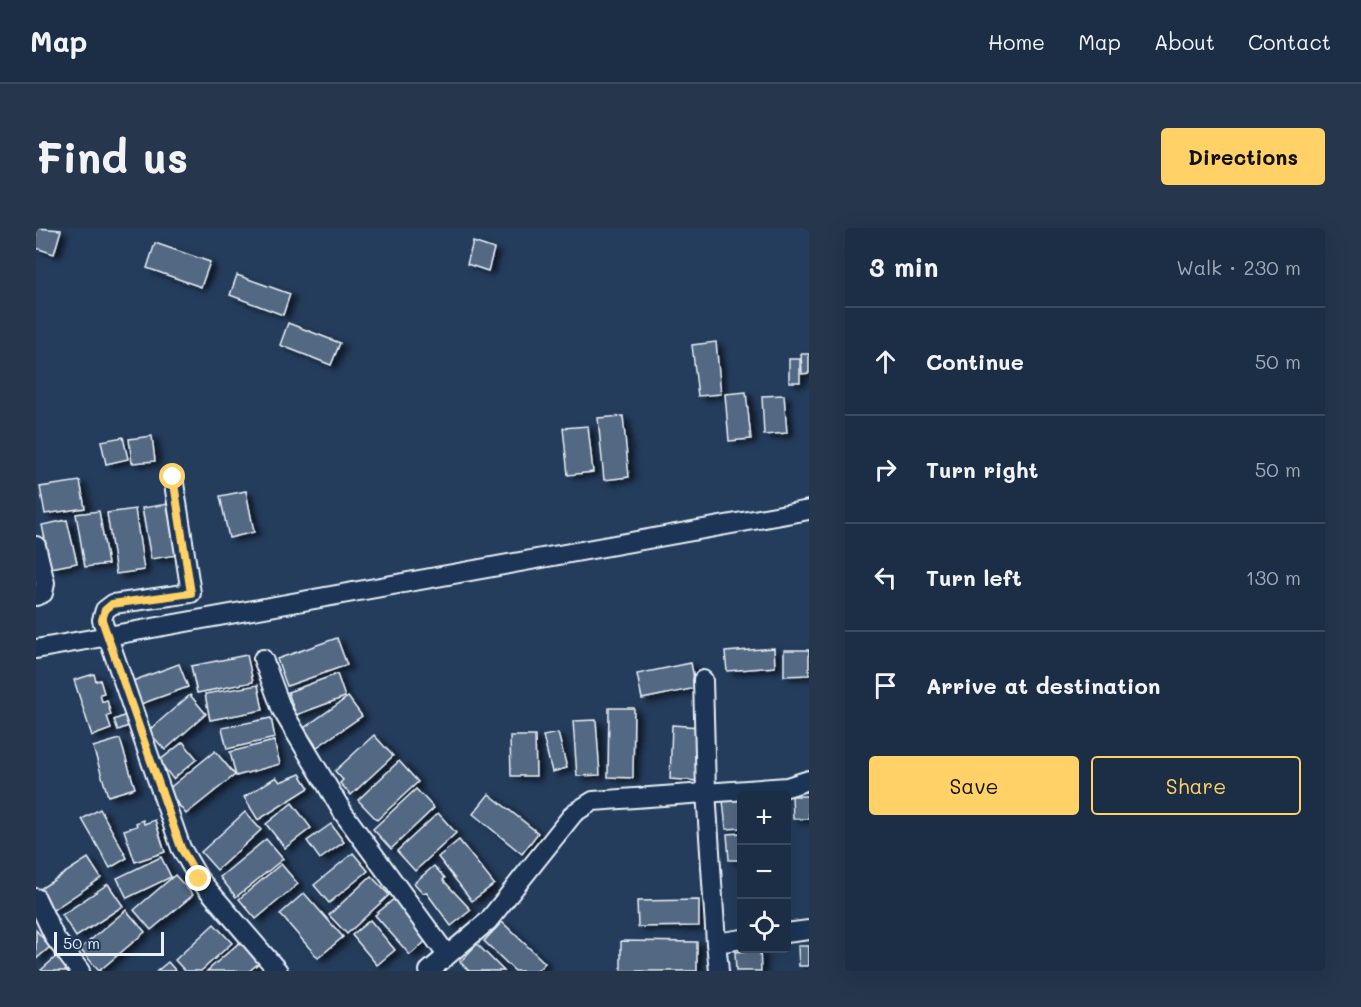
<!DOCTYPE html>
<meta charset="utf-8">
<style>
body{margin:0;font-family:Mali,sans-serif;background:#25364d;color:#f1f3f6}
.controls{position:absolute;right:18px;bottom:18px;display:grid;overflow:hidden;border-radius:6px;box-shadow:0 6px 24px #0002}
.controls button{width:54px;height:54px;display:grid;place-items:center;padding:0;border:0;border-bottom:2px solid #3a4a5f;background:#1c2e46;color:#f1f3f6;font:30px sans-serif}
.scale{position:absolute;left:18px;bottom:15px;width:110px;box-sizing:border-box;padding-left:6px;border:3px solid #e8f1f8;border-top:0;font-size:16px;line-height:21px;white-space:nowrap;color:#e8f1f8;-webkit-text-stroke:4px #1d3557;paint-order:stroke}
.stop{position:absolute;width:18px;height:18px;margin:-14px;border:4px solid #ffd166;border-radius:50%;background:#fff}
.stop.end{background:#ffd166;border-color:#fff;box-shadow:0 2px 6px #0008}
.list{margin:0;padding:0;list-style:none}
h2{display:flex;justify-content:space-between;align-items:center;height:78px;margin:0;padding:0 24px;font-size:26px}
h2 small{font-size:20px;font-weight:400;color:#a0a8b3}
.list li{display:grid;grid-template-columns:39px 1fr auto;gap:18px;align-items:center;box-sizing:border-box;height:108px;padding:0 24px;border-top:2px solid #3a4a5f}
.list b{display:block;font-size:22px;white-space:nowrap}
.list em{font-size:20px;font-style:normal;color:#a0a8b3}
.actions{display:flex;gap:12px;padding:18px 24px}
.actions a{flex:1;padding:14px 0;border:2px solid #ffd166;border-radius:6px;text-align:center;font-size:21px;color:#ffd166}
.actions .main{background:#ffd166;color:#111}
.icon{flex:none;width:33px;height:33px;fill:none;stroke:currentColor;stroke-width:2;stroke-linecap:round;stroke-linejoin:round}
.map{position:relative;flex:none;width:773px;height:743px;overflow:hidden;border-radius:6px}
header{display:flex;align-items:center;gap:36px;box-sizing:border-box;height:84px;padding:0 30px;background:#1c2e46;border-bottom:2px solid #3a4a5f}
header strong{font-size:28px}
nav{display:flex;gap:33px;margin-inline-start:auto;font-size:21px}
.intro{display:flex;align-items:center;justify-content:space-between;box-sizing:border-box;height:144px;padding:0 36px}
h1{margin:0;font-size:42px}
.button{padding:15px 27px;border-radius:6px;background:#ffd166;color:#111;font-size:21px;font-weight:700}
main{display:flex;gap:36px;padding:0 36px}
aside{flex:1;background:#1c2e46;border-radius:6px;box-shadow:0 6px 24px #0002}
.map>svg:first-child{display:block}
.building{fill:#536782;stroke:#e8f1f8;stroke-width:1.5;filter:url(#shadow)}
.lines{fill:none;stroke-linecap:round;stroke-linejoin:round}
.street-casing{stroke:#e8f1f8;stroke-width:22}
.street{stroke:#1d3557;stroke-width:18}
.route{stroke:#ffd166;stroke-width:8}
</style>
<header>
<strong>Map</strong>
<nav><a>Home</a><a>Map</a><a>About</a><a>Contact</a></nav>
</header>
<div class="intro"><h1>Find us</h1><a class="button">Directions</a></div>
<main>
<div class="map">
<svg width="773" height="743" viewBox="0 0 773 743">
<defs>
<filter id="shadow"><feDropShadow dx="6" dy="3.5" stdDeviation="3" flood-color="#0009"/></filter>
</defs>
<rect width="100%" height="100%" fill="#253d5d"/>
<filter id="ink" filterUnits="userSpaceOnUse"><feTurbulence type="fractalNoise" baseFrequency=".0167" numOctaves="2"/><feDisplacementMap in="SourceGraphic" scale="12" xChannelSelector="R" yChannelSelector="G"/><feConvolveMatrix kernelMatrix="1 2 1 2 8 2 1 2 1" color-interpolation-filters="sRGB"/></filter>
<g filter="url(#ink)">
<g class="building">
<polygon points="0,0 25,2 18,26 0,20"/>
<polygon points="437,14 458,21 452,43 431,36"/>
<polygon points="119,15 174,34 165,59 111,40"/>
<polygon points="201,47 254,66 247,87 194,67"/>
<polygon points="252,95 304,115 295,137 244,117"/>
<polygon points="680,114 685,166 662,168 656,117"/>
<polygon points="765,126 773,126 773,145 766,146"/>
<rect x="753" y="131" width="11" height="23"/>
<polygon points="710,164 715,211 693,213 689,166"/>
<polygon points="748,167 751,205 728,207 726,168"/>
<polygon points="587,188 593,249 568,252 562,190"/>
<polygon points="552,198 557,244 532,247 527,200"/>
<polygon points="116,208 119,233 96,235 93,211"/>
<polygon points="87,209 92,231 70,236 65,213"/>
<polygon points="44,253 49,280 9,286 4,259"/>
<polygon points="210,263 218,304 193,310 184,268"/>
<polygon points="132,276 141,327 115,331 106,280"/>
<polygon points="99,281 108,342 80,346 71,285"/>
<polygon points="63,283 72,336 49,339 40,286"/>
<polygon points="31,292 41,335 15,340 6,297"/>
<polygon points="301,410 311,437 251,458 241,431"/>
<polygon points="738,420 739,439 691,443 689,424"/>
<polygon points="748,422 773,422 773,447 748,448"/>
<polygon points="211,427 217,454 161,465 155,438"/>
<polygon points="655,435 660,460 606,471 601,446"/>
<polygon points="143,436 152,459 102,477 94,454"/>
<polygon points="58,446 60,453 64,452 68,465 64,466 66,474 71,472 75,487 71,488 75,501 56,508 38,452"/>
<polygon points="301,446 309,469 260,487 252,464"/>
<polygon points="222,457 227,482 174,492 169,466"/>
<polygon points="154,467 170,486 129,522 112,503"/>
<polygon points="312,469 326,488 281,519 268,500"/>
<polygon points="573,480 598,480 597,550 572,549"/>
<polygon points="90,487 95,497 82,502 78,492"/>
<polygon points="235,490 239,510 191,521 186,500"/>
<polygon points="560,492 564,547 541,548 537,493"/>
<polygon points="636,497 664,499 662,553 634,551"/>
<polygon points="522,505 531,540 516,544 507,508"/>
<polygon points="338,507 357,528 315,567 304,555 307,552 299,543"/>
<polygon points="474,508 499,508 500,548 475,548"/>
<polygon points="84,511 99,560 72,568 57,519"/>
<polygon points="238,513 244,536 200,548 194,524"/>
<polygon points="147,514 161,531 137,551 123,533"/>
<polygon points="179,523 199,547 150,586 131,562"/>
<polygon points="363,533 382,554 341,592 322,572"/>
<polygon points="264,546 273,560 222,592 208,569 240,549 244,554"/>
<polygon points="380,561 398,580 355,621 337,601"/>
<polygon points="453,566 502,605 486,626 437,586"/>
<polygon points="756,568 773,568 773,591 757,591"/>
<polygon points="706,570 706,600 690,601 687,572"/>
<polygon points="256,575 275,600 249,620 230,596"/>
<polygon points="64,581 91,630 74,640 46,591"/>
<polygon points="209,584 225,602 181,642 165,624"/>
<polygon points="402,585 420,605 379,643 361,623"/>
<polygon points="107,592 108,596 119,592 129,624 99,634 88,602 101,598 100,595"/>
<polygon points="295,596 308,614 284,631 271,613"/>
<polygon points="706,605 706,632 693,632 691,606"/>
<polygon points="230,611 247,631 200,669 184,649"/>
<polygon points="423,612 458,656 436,673 402,629"/>
<polygon points="317,625 332,643 293,675 278,657"/>
<polygon points="125,629 135,649 91,670 81,650"/>
<polygon points="52,630 65,650 17,682 4,661"/>
<polygon points="245,636 262,656 220,691 203,671"/>
<polygon points="398,638 409,650 407,652 435,682 415,698 390,664 387,665 378,655"/>
<polygon points="139,647 157,667 115,702 98,682"/>
<polygon points="335,648 353,667 311,706 293,687"/>
<polygon points="72,656 87,678 40,709 26,687"/>
<polygon points="268,665 307,709 282,730 244,686"/>
<polygon points="358,671 392,711 374,727 339,687"/>
<polygon points="663,672 663,698 602,699 601,673"/>
<polygon points="90,682 109,704 63,743 44,721"/>
<polygon points="334,692 359,722 341,737 316,707"/>
<polygon points="466,694 509,735 501,743 479,743 448,713"/>
<polygon points="178,696 196,715 165,743 149,743 139,732"/>
<polygon points="0,702 14,719 0,731"/>
<polygon points="585,713 661,714 661,743 585,743"/>
<polygon points="204,714 223,735 213,743 171,743"/>
<polygon points="441,716 468,743 433,743 424,734"/>
<polygon points="762,718 773,718 773,738 763,738"/>
<polygon points="724,722 725,743 700,743 699,724"/>
<polygon points="22,727 36,743 4,743"/>
<polygon points="132,734 140,743 121,743"/>
</g>
<g class="lines">
<defs>
<g id="street">
<polyline points="137,249 155,365 77,376 69,382 66,392 145,620 163,651 242,743"/>
<polyline points="0,318 9,355 7,365 0,368"/>
<polyline points="0,421 773,282"/>
<polyline points="227,431 246,482 308,586 411,727"/>
<polyline points="667,452 670,563 680,715 706,711"/>
<polyline points="0,670 19,710 44,743"/>
<polyline points="750,705 773,702"/>
<polyline points="680,715 683,743"/>
<polyline points="393,743 452,693 538,585 557,573 751,559 773,552"/>
</g>
</defs>
<use href="#street" class="street-casing"/>
<use href="#street" class="street"/>
</g>
</g>
<g class="lines" filter="url(#ink)">
<polyline class="route" points="137,249 155,365 76,376 69,382 66,392 145,620 163,651"/>
</g>
</svg>
<div class="controls">
<button>+</button>
<button>−</button>
<button><svg class="icon" aria-label="locate" viewBox="0 0 24 24"><circle cx="12" cy="12" r="6"/><path d="M12 2v4M12 18v4M2 12h4M18 12h4"/></svg></button>
</div>
<div class="scale">50 m</div>
<div class="stop" style="left:137px;top:249px"></div>
<div class="stop end" style="left:163px;top:651px"></div>
</div>
<aside>
<h2>3 min<small>Walk · 230 m</small></h2>
<ul class="list">
<li><svg class="icon" aria-label="ahead" viewBox="0 0 24 24"><path d="M12 20V5M6 11l6-6 6 6"/></svg><div><b>Continue</b></div><em>50 m</em></li>
<li><svg class="icon" aria-label="right" viewBox="0 0 24 24"><path d="M7 20v-9h11M14 6l5 5-5 5"/></svg><div><b>Turn right</b></div><em>50 m</em></li>
<li><svg class="icon" aria-label="left" viewBox="0 0 24 24"><path d="M17 20v-9H6M10 6l-5 5 5 5"/></svg><div><b>Turn left</b></div><em>130 m</em></li>
<li><svg class="icon" aria-label="arrive" viewBox="0 0 24 24"><path d="M6 21V4h12l-3 4 3 4H6"/></svg><div><b>Arrive at destination</b></div></li>
</ul>
<div class="actions"><a class="main">Save</a><a>Share</a></div>
</aside>
</main>
